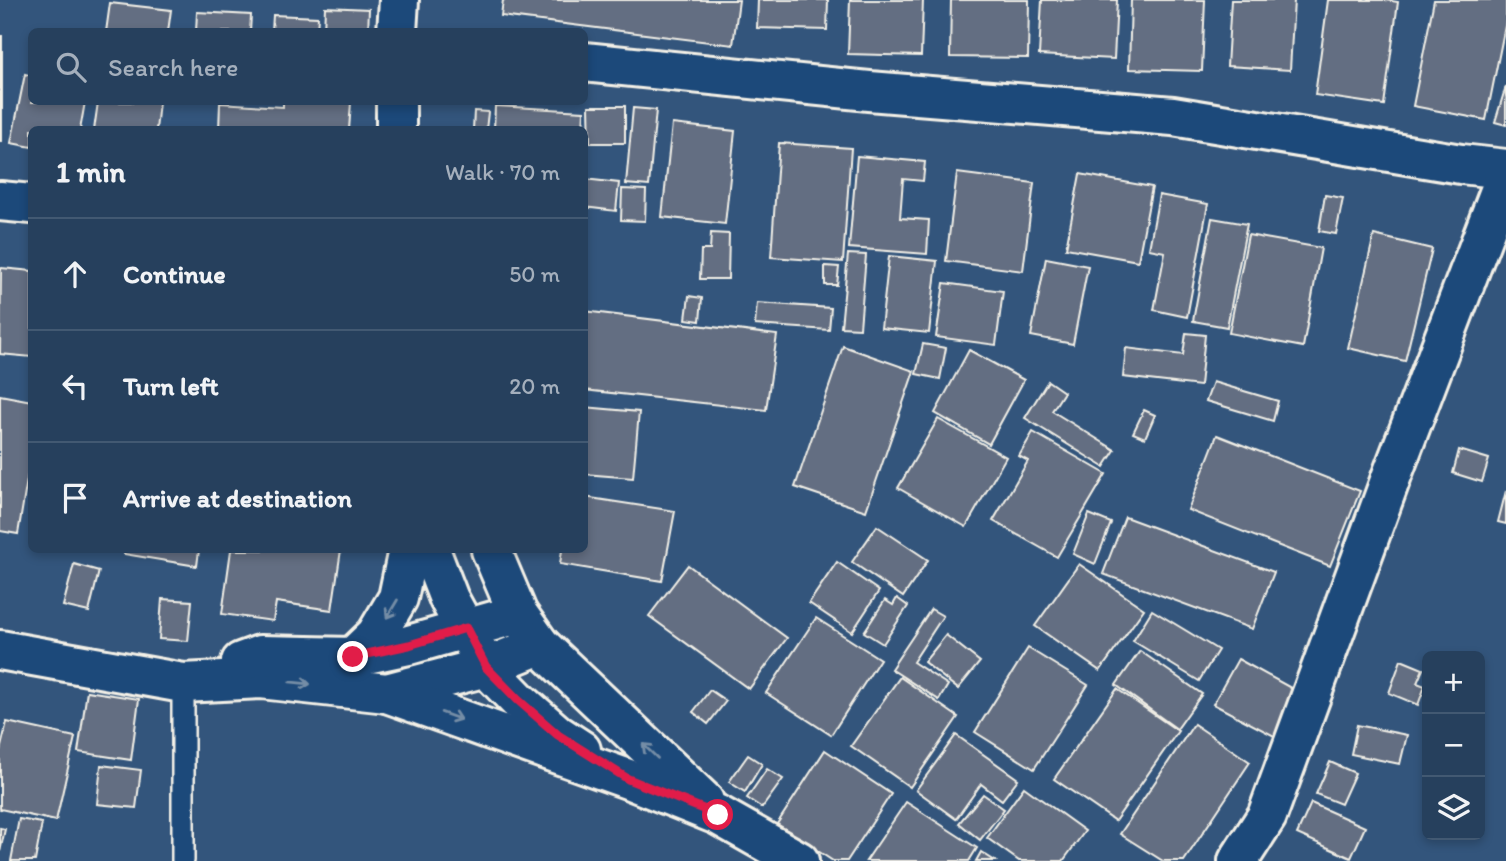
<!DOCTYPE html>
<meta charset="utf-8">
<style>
body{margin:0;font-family:Itim,sans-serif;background:#2e4763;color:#f1f3f6}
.controls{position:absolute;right:21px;bottom:21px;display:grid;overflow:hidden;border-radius:10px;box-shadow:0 4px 10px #0003}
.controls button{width:63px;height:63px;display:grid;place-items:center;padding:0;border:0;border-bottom:2px solid #425972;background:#26405d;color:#f1f3f6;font:35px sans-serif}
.stop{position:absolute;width:21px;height:21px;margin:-16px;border:5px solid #e11d48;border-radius:50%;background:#fff}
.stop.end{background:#e11d48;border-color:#fff;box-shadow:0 2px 7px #0008}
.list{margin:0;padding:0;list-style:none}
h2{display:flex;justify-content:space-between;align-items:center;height:91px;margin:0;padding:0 28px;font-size:30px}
h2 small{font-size:23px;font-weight:400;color:#a4afbc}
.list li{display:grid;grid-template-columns:46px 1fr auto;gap:21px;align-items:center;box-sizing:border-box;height:112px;padding:0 28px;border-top:2px solid #425972}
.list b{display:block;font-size:26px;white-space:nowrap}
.list em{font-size:23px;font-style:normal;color:#a4afbc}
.icon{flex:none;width:38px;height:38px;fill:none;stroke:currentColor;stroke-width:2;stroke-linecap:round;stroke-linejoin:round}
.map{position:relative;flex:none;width:1506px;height:861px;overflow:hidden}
.search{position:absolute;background:#26405d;box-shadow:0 4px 10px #0003;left:28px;top:28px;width:560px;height:77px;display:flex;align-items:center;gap:18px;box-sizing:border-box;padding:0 24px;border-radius:10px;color:#a4afbc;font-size:26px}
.panel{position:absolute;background:#26405d;box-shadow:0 4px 10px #0003;left:28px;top:126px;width:560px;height:427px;border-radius:10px}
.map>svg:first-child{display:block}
.building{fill:#636e82;stroke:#f4f1e8;stroke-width:2}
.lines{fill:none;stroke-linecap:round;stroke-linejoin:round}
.lane-casing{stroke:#f4f1e8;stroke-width:26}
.street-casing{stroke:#f4f1e8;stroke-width:44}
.secondary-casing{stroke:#f4f1e8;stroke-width:44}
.lane{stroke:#1f4a7a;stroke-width:21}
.street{stroke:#1f4a7a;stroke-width:38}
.secondary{stroke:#1f4a7a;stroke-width:38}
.oneway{stroke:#748da6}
.route{stroke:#e11d48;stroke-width:9}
</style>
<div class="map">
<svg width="1506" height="861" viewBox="0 0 1506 861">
<rect width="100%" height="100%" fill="#33557c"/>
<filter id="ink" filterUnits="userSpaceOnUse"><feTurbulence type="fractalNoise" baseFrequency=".0143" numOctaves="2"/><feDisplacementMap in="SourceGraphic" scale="14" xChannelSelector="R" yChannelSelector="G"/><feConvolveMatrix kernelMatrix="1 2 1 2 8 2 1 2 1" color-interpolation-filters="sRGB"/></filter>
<g filter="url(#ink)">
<g class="building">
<polygon points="503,0 739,0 733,45 501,16"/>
<polygon points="758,0 828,0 827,30 757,28"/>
<polygon points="850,0 923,0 921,56 848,54"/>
<polygon points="951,0 1029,0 1028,58 950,57"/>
<polygon points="1042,0 1117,0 1114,59 1039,55"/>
<polygon points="1131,0 1205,0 1202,71 1129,69"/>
<polygon points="1231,0 1294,0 1290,70 1227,66"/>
<polygon points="1328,0 1385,0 1398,2 1384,105 1315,95"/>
<polygon points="1434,0 1506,0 1506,21 1486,120 1413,106"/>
<polygon points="110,3 171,10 168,32 106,32"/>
<polygon points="325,7 369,9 368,32 324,32"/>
<polygon points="197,12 251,15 250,32 196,32"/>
<polygon points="273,15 318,17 317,32 272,32"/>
<rect x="0" y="36" width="2" height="105"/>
<polygon points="25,74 32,76 32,102 85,102 80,130 32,130 32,147 11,143"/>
<polygon points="1506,86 1506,125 1495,122"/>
<polygon points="98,102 159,102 156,130 94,130"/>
<polygon points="283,102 351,102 349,130 219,130 220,103 283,107"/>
<polygon points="495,106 584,111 583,130 494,130"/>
<polygon points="589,106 625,106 625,143 590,143"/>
<polygon points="633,108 656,110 649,186 626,184"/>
<polygon points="474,111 488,112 486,130 473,130"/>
<polygon points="672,124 735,131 725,224 662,217"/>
<polygon points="779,143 851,148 843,262 771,257"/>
<polygon points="857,156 925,162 923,181 903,179 900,218 929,220 927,254 849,248"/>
<polygon points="957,173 1034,183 1023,271 946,261"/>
<polygon points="1080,174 1152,187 1138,261 1066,248"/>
<polygon points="584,179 619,183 616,211 584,207"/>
<polygon points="622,189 646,190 645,221 621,220"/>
<polygon points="1159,195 1208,204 1187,317 1154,310 1165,252 1149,249"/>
<polygon points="1325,195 1343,198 1336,234 1319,231"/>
<polygon points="1212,218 1247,224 1227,327 1193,321"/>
<polygon points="711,233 729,234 728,279 700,279 701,250 710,250"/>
<polygon points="1248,235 1321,248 1303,347 1229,333"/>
<polygon points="1374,235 1432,249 1405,361 1348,348"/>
<polygon points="848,254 866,255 860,328 841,327"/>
<polygon points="889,256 937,261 929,333 881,328"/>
<polygon points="1046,258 1088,266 1073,344 1031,336"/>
<polygon points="825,266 839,267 837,285 825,285"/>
<polygon points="1,268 32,271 32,357 0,354"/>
<polygon points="944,283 1003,291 996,345 936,337"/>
<polygon points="689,296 702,298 700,321 686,319"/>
<polygon points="757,303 831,308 829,330 755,325"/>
<polygon points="584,311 777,335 766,410 584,390"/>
<polygon points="1186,333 1205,335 1200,386 1123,377 1126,348 1183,355"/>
<polygon points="923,344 946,348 940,379 916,374"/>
<polygon points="843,346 914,371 866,511 795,487"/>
<polygon points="969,350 1024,380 989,444 935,413"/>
<polygon points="1048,381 1064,392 1052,411 1115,450 1104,467 1025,418"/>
<polygon points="1213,382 1278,401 1273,421 1206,401"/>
<polygon points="0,395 32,401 32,450 18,534 0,531"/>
<polygon points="584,407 639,412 633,478 584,474"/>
<polygon points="1144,410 1155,415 1145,438 1133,433"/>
<polygon points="938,419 1006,457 966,527 898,488"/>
<polygon points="1033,432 1106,474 1057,557 993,521 1028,461 1019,456"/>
<polygon points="1217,435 1360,491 1330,566 1188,510"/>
<polygon points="1459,450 1489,459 1482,482 1453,473"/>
<polygon points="1506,491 1506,524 1498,522"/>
<polygon points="584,497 675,511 662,581 560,564 562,550 584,550"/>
<polygon points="1089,514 1111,523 1095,564 1073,554"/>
<polygon points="1125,517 1274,572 1252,629 1103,574"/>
<polygon points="877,526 928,560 903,597 852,562"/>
<polygon points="124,550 199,550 197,566 124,554"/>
<polygon points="231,550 341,550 332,610 276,602 273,621 222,614"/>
<polygon points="837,562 879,591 852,632 809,603"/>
<polygon points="74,564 99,571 89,612 63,606"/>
<polygon points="1079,564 1144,609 1100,671 1035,626"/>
<polygon points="688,565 787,638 749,689 649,616"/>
<polygon points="897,598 908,606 883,644 864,632 885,600 893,605"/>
<polygon points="162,599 192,601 188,641 159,639"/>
<polygon points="931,609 943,616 913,662 948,685 939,700 891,669"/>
<polygon points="1152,610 1218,650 1199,681 1133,641"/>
<polygon points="816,618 880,659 831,735 766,693"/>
<polygon points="946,635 980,662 958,689 924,662"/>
<polygon points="1028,648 1088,685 1034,769 975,732"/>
<polygon points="1140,651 1202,694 1177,729 1116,685"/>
<polygon points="1238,659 1300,693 1276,737 1213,704"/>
<polygon points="1401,660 1423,669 1417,683 1425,686 1418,705 1389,693"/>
<polygon points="900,677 958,717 910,787 851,746"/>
<polygon points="1117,689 1178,731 1115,821 1054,779"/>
<polygon points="710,690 726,701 708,724 693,712"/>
<polygon points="87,691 139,699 131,760 78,752"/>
<polygon points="7,722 75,737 56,821 0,809 0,751"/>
<polygon points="1194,724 1250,762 1184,861 1163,861 1120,834"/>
<polygon points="1357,725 1407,735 1400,764 1351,754"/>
<polygon points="956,735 1018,779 1002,800 981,784 956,819 916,790"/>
<polygon points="825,750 891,794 847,861 833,861 777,824"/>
<polygon points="748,755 762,764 745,792 729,782"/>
<polygon points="1330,762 1355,773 1341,804 1316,794"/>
<polygon points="101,765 141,770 136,808 97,804"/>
<polygon points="767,769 783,779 762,808 747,798"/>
<polygon points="1024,787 1085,831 1063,861 1019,861 987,838"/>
<polygon points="983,794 1004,809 980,840 959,823"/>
<polygon points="906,802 977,848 969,861 866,861"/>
<polygon points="1311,803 1365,827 1351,858 1297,834"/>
<polygon points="19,819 42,823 35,861 11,861"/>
<polygon points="0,828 5,829 0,852"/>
<polygon points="981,852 995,861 976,861"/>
</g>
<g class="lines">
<defs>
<polyline id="lane" points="183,683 183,861"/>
<g id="street">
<polyline points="584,62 869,91 1173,116 1461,164 1506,169"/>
<polyline points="0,201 32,204"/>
<polyline points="1238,861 1267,816 1392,475 1506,175"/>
</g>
<g id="secondary">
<polyline points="397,32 399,0"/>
<polyline points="396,102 396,130"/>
<polyline points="430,550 449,599 486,667 518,700 558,735 581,750"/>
<polyline points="491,550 518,614 540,645 704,801"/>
<polyline points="0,650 183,683 261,679 387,693 486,667 540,645"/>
<polyline points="353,657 376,635 398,598 408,550"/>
<polyline points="241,662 260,655 353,657 409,645 518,614"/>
<polyline points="387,693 628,779 718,815 799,861"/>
</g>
</defs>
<use href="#lane" class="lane-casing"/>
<use href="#street" class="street-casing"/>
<use href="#secondary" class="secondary-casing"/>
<use href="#lane" class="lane"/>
<use href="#street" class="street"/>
<use href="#secondary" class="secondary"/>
</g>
<defs><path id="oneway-shaft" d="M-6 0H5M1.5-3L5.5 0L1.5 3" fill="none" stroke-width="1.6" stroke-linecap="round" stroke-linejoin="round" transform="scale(1.75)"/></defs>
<g class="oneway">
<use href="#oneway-shaft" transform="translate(392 609) rotate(121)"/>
<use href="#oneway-shaft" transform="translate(300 683) rotate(6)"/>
<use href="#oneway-shaft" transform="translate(451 716) rotate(20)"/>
<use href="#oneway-shaft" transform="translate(650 751) rotate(-136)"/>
</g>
</g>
<g class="lines" filter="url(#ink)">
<polyline class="route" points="353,657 409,645 466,628 486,667 518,700 558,735 628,779 718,815"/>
</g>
</svg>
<div class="controls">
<button>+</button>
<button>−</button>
<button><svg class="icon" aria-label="layers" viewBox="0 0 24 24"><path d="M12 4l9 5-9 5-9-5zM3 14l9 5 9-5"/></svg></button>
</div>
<div class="stop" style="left:718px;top:815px"></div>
<div class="stop end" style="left:353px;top:657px"></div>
<div class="search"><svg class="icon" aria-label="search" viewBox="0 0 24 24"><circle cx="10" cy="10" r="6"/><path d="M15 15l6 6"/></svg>Search here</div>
<section class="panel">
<h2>1 min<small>Walk · 70 m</small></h2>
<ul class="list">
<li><svg class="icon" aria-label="ahead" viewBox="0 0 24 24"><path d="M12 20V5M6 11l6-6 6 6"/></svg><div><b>Continue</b></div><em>50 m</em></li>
<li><svg class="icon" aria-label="left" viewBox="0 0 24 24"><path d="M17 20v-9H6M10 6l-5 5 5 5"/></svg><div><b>Turn left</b></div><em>20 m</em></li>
<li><svg class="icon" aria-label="arrive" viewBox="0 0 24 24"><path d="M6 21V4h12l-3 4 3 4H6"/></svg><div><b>Arrive at destination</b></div></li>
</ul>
</section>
</div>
